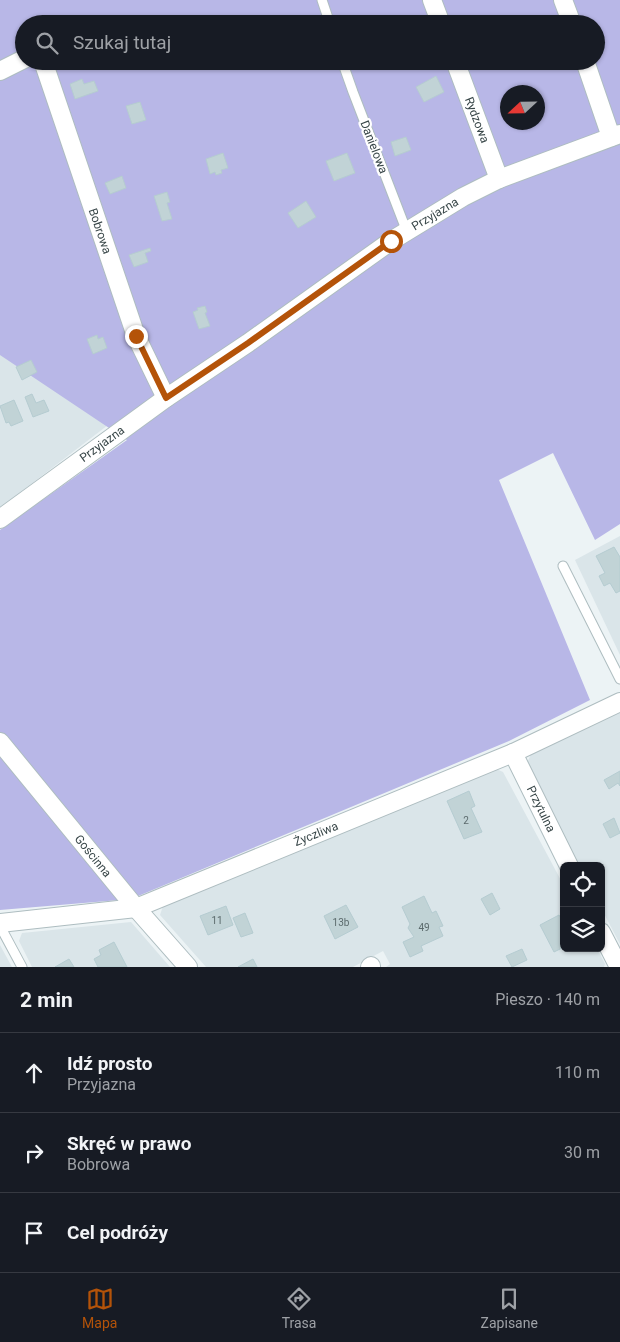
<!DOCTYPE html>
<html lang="pl">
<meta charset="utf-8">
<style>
body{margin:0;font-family:Roboto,sans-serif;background:#242831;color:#f1f3f6}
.controls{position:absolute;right:15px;bottom:15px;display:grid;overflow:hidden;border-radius:8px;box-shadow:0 1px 4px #0004}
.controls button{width:45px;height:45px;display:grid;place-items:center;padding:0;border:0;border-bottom:1px solid #363941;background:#171b24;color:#f1f3f6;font:25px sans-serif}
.compass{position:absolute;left:500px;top:85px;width:45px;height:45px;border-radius:50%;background:#171b24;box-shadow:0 1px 4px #0004;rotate:248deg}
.stop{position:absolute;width:15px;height:15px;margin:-11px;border:4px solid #b45309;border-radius:50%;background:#fff}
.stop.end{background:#b45309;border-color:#fff;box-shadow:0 1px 5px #0008}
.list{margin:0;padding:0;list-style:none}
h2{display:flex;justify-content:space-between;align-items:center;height:65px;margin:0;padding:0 20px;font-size:21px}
h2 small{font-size:16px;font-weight:400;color:#9ea1a6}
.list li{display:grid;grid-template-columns:32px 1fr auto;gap:15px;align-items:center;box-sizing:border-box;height:80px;padding:0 20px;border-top:1px solid #363941}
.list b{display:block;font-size:19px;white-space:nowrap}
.list p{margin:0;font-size:16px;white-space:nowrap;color:#9ea1a6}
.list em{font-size:16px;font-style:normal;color:#9ea1a6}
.icon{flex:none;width:28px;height:28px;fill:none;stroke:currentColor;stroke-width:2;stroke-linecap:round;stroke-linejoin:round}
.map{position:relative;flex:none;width:620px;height:967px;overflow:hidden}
.search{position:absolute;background:#171b24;box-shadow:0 1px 4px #0004;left:15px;right:15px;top:15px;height:55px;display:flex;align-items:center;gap:12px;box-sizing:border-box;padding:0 18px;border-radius:28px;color:#9ea1a6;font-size:19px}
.sheet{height:305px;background:#171b24}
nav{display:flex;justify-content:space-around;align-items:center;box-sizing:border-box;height:70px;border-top:1px solid #363941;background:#171b24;font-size:14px;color:#9ea1a6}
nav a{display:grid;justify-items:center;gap:2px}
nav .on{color:#b45309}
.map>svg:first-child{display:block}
.residential{fill:#dae5e9}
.green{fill:#b8b7e7;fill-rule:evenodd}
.building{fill:#c1d3d6;stroke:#b5ccd1}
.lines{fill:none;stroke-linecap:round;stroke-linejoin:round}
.lane-casing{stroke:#aebdc0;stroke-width:11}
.street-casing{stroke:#aebdc0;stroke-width:20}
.lane{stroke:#fff;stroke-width:9}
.street{stroke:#fff;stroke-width:18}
.route{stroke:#b45309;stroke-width:6}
.labels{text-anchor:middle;stroke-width:4.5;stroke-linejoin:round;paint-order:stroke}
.number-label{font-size:10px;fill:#5b6a6c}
.street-label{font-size:12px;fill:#394749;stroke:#fff}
</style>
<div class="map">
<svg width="620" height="967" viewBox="0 0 620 967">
<rect width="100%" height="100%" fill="#ecf3f5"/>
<g class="residential">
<polygon points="0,79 147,395 0,508"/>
<polygon points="620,536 620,655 575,560"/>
<polygon points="620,712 620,944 601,908 601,866 580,866 527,763 531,754"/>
<polygon points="494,768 503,772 564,886 564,948 597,948 605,964 604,967 386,967 390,964 383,951 353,967 206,967 160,915 164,903"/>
<polygon points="131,922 170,967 32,967 19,941 22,933"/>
<polygon points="0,945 12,967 0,967"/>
</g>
<path class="green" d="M0,0h620v524l-25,16 -42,-87 -54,27 91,220 -81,41 -378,158 -131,11v-380l127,-90 -127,-85zM24,24h572v37h-572zM508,92h30v30h-30z"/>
<g class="building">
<polygon points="436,76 444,92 424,102 416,87"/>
<polygon points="82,79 84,84 94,81 98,91 75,99 70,84"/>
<polygon points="140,102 146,120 132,124 126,106"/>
<polygon points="406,137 411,150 395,156 391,142"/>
<polygon points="223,153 228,168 221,170 222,173 216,175 215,172 210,174 206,159"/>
<polygon points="347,153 355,173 334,181 326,161"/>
<polygon points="122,176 126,188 110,194 105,183"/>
<polygon points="167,192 170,202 167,203 172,219 162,221 154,196"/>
<polygon points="306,201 316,217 298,228 288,213"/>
<polygon points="150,248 151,251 145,253 148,262 134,267 129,255"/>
<polygon points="205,306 207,312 205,313 210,326 199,329 193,312 198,310 197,308"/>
<polygon points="97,335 98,339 103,337 107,348 93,354 87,339"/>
<polygon points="31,360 37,372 22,380 16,367"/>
<polygon points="32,394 36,403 44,400 49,411 33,417 25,397"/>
<polygon points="14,400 23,421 11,426 9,422 6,423 0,406"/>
<polygon points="614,547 620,557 620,591 616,593 610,583 604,586 599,576 605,573 596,556"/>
<polygon points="620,771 620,786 618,783 609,789 604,780"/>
<polygon points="469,791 475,806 471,808 482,832 464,839 447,801"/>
<polygon points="614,818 620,833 610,838 603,824"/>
<polygon points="492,893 500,909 490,915 481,899"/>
<polygon points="424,896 432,913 436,911 443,926 439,927 443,936 421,946 423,951 410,957 403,942 414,937 408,928 410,924 402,907"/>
<polygon points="346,905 358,927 335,939 324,916"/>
<polygon points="226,906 233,925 208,935 200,916"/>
<polygon points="245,913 253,933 241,937 233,918"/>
<polygon points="559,915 564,924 564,947 554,952 540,925"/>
<polygon points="114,942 127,967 98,967 94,959 101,955 99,950"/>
<polygon points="522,949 527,960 512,967 506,956"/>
<polygon points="69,959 74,967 55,967"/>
<polygon points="253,959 257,967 238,967"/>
</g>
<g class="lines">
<defs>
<g id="lane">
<polyline points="322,0 330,24"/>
<polyline points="342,61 353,92 407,232"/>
<polyline points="563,566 620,679"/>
<polyline points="0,926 22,967"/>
</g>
<g id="street">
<polyline points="432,0 441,24"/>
<polyline points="563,0 572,24"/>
<polyline points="43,61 136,336 166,398"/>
<polyline points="455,61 499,179"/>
<polyline points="585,61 611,137"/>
<polyline points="0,71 24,59"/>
<polyline points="0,519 166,398 248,343 391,241 463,197 499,179 620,134"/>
<polyline points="0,742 136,908 188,967"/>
<polyline points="513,753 569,866"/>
<polyline points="0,923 136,908 513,753 620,702"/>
<polyline points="601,932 619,967"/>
<polyline points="370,967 371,966"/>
</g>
</defs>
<use href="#lane" class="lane-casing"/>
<use href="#street" class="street-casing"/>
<use href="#lane" class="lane"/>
<use href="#street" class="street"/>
</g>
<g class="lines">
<polyline class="route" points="136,336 166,398 248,343 391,241"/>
</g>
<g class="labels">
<g class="number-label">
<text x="466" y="824">2</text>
<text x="217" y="924">11</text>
<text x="341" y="926">13b</text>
<text x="424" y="931">49</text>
</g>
<g class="street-label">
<text transform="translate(477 120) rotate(69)" y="4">Rydzowa</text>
<text transform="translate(374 147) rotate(69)" y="4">Danielowa</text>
<text transform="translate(435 214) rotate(-31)" y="4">Przyjazna</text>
<text transform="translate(100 231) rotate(71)" y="4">Bobrowa</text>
<text transform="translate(102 444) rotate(-36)" y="4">Przyjazna</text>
<text transform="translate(541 809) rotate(64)" y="4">Przytulna</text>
<text transform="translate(316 834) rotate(-22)" y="4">Życzliwa</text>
<text transform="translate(93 856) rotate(51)" y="4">Gościnna</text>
</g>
</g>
</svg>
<div class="controls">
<button><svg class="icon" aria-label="locate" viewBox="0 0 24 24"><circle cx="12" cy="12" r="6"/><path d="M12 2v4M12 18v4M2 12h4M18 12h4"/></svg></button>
<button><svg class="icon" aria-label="layers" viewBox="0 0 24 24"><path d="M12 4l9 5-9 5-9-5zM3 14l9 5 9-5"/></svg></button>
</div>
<svg class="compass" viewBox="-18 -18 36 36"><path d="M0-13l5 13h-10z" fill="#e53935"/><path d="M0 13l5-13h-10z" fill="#9ea1a6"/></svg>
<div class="stop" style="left:391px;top:241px"></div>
<div class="stop end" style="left:136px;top:336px"></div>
<div class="search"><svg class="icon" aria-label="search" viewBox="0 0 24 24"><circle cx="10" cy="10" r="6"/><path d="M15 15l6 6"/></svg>Szukaj tutaj</div>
</div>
<section class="sheet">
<h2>2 min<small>Pieszo · 140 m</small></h2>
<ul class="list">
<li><svg class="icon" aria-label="ahead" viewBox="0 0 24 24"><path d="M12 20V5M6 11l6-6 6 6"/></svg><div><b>Idź prosto</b><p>Przyjazna</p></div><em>110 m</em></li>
<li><svg class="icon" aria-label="right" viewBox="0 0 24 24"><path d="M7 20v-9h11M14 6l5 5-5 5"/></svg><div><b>Skręć w prawo</b><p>Bobrowa</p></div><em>30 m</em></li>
<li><svg class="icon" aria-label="arrive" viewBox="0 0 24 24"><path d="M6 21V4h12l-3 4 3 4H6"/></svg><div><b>Cel podróży</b></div></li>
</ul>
</section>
<nav>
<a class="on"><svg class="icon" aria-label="map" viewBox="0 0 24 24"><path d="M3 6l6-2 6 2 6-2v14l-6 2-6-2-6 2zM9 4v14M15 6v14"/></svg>Mapa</a>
<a><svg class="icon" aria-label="directions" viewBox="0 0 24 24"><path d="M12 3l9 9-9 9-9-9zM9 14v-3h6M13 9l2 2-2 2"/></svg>Trasa</a>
<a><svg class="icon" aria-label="saved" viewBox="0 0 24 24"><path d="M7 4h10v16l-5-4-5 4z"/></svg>Zapisane</a>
</nav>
